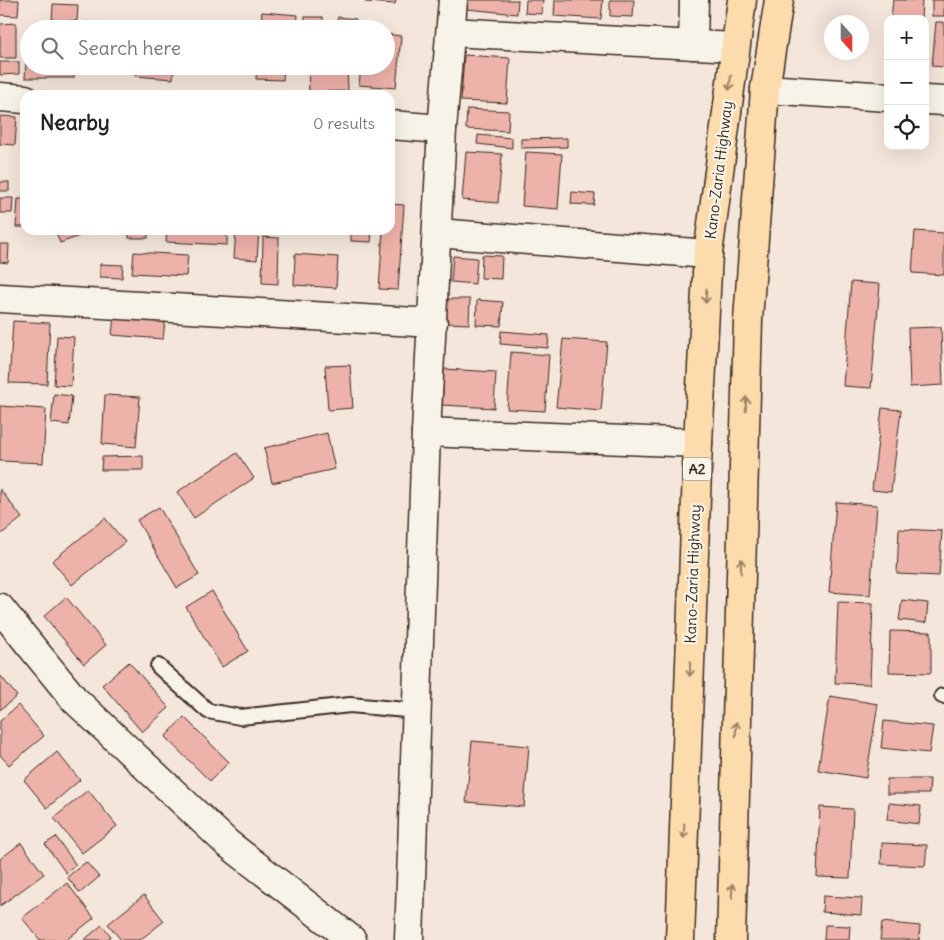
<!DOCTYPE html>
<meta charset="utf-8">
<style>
body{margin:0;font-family:Delius,sans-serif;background:#f6f6f6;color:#222}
.controls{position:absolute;right:15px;top:15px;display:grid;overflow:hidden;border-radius:10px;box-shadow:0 5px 20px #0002}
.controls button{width:45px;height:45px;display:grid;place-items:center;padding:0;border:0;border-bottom:1px solid #e0e0e0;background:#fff;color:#222;font:25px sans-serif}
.compass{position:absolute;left:824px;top:15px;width:45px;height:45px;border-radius:50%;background:#fff;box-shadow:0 5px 20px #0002;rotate:159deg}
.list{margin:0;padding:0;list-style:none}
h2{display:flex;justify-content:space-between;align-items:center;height:65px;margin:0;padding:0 20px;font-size:21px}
h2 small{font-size:16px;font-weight:400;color:#767676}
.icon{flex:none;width:28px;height:28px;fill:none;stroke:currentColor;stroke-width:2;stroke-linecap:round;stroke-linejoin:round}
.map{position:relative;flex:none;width:944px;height:940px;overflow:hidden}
.search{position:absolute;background:#fff;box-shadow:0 5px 20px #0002;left:20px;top:20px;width:375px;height:55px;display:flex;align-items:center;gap:12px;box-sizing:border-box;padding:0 18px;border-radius:28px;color:#767676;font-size:19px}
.panel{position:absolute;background:#fff;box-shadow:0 5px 20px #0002;left:20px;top:90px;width:375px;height:145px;border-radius:15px}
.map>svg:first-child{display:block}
.building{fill:#edb2aa;stroke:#3b2a1e}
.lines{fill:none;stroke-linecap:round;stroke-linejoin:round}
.service-casing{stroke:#3b2a1e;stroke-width:18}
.minor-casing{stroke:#3b2a1e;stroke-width:31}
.tertiary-casing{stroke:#3b2a1e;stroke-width:31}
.secondary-casing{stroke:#3b2a1e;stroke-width:31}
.trunk-casing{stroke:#3b2a1e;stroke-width:31}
.service{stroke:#f7f3e8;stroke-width:14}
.minor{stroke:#f7f3e8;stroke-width:28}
.tertiary{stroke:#f7f3e8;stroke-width:28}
.secondary{stroke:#f7f3e8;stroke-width:28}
.trunk{stroke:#fcdcac;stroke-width:28}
.oneway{stroke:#9c8365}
.labels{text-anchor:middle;stroke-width:4.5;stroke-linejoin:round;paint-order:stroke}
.shield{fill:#f7f3e8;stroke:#73665b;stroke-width:1}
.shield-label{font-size:14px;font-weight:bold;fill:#3b2a1e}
.street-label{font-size:15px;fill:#3b2a1e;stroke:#f7f3e8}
</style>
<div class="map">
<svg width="944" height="940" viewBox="0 0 944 940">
<rect width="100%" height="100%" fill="#f5e6dc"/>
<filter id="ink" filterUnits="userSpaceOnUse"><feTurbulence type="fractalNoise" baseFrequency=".02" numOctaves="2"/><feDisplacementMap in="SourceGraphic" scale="10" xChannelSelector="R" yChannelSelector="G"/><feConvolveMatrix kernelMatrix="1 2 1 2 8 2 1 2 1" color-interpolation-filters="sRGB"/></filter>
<g filter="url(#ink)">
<g class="building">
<polygon points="0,0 19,0 18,16 0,15"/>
<polygon points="365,0 396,0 395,4 365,2"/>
<polygon points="468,0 518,0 517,14 467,9"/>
<polygon points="526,0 543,0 542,14 525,13"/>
<polygon points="555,0 603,0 601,19 554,16"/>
<polygon points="610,0 634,0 633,17 610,16"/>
<polygon points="893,0 922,0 921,19 891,19"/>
<rect x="932" y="0" width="12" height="16"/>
<polygon points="53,4 78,5 77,21 52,20"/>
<polygon points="262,12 298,15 297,27 261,23"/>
<rect x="305" y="17" width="18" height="12"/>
<polygon points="338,17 356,19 355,29 336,29"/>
<polygon points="85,22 126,25 126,29 85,29"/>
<polygon points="936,22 944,22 944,67 932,66"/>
<polygon points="16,23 16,58 0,58 0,24"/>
<polygon points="386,34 401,36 396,88 359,85 361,66 386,66"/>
<polygon points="464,55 510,58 507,103 461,101"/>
<polygon points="0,62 19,62 19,74 0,75"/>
<polygon points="26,62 29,62 29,66 74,66 74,78 25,78"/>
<polygon points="136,66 174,66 173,79 135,76"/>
<polygon points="257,66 284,66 283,80 256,79"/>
<polygon points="308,66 347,66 348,91 309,92"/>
<polygon points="467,109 509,111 508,131 466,129"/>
<polygon points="0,116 17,117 15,145 0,144"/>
<polygon points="478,135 512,138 512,148 477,144"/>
<polygon points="567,138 567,147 521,148 521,139"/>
<polygon points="466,152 502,154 498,203 462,200"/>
<polygon points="526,152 562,154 558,209 522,206"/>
<rect x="0" y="182" width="9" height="9"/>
<polygon points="572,192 595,194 594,205 571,204"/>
<polygon points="0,198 13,198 12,213 0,213"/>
<polygon points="18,199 25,199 25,227 16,227"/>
<polygon points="390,204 404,205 398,290 379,289 383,230 390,230"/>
<polygon points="55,230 96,230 60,243"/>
<rect x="129" y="230" width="19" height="8"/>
<polygon points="167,230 227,230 227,245 166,242"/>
<polygon points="236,230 259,230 257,260 234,258"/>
<polygon points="351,230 372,230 371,242 351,241"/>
<polygon points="915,231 944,233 944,275 912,273"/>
<polygon points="263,237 279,238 278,284 262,283"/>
<polygon points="0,244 9,244 8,263 0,262"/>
<polygon points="134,252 188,255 186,276 132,273"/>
<polygon points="295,254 338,257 336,288 294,285"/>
<polygon points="482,255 502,256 501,279 481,278"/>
<polygon points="453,256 477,258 475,284 451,282"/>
<polygon points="100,264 123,265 122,278 100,277"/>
<polygon points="851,282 880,284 871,388 843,386"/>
<polygon points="446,299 470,299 469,324 445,323"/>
<polygon points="477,300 503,302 501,326 476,325"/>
<polygon points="114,316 165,321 163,339 112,335"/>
<polygon points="13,321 50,323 47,384 9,383"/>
<polygon points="941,327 943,385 910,387 908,328"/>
<polygon points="501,331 549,335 548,348 500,344"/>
<polygon points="57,336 74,337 71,386 54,385"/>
<polygon points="563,339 607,342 601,411 556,407"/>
<polygon points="511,352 549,355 545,411 507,409"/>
<polygon points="350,365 353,408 328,410 325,366"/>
<polygon points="444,369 496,372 494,408 442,405"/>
<polygon points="54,394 72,396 69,425 51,423"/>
<polygon points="105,395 140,397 136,447 102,444"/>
<polygon points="0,406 46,409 43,463 0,461"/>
<polygon points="882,408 901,410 891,492 872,490"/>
<polygon points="327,433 335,469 272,483 264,448"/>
<polygon points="237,453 254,478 194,518 177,492"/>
<polygon points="143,456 143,470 101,470 102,457"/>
<polygon points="0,489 22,518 0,535"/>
<polygon points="836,502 877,505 870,595 829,592"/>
<polygon points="159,507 199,575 177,588 137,520"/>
<polygon points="105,518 125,542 72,585 52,561"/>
<polygon points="899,529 942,531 939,576 897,574"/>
<polygon points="212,591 248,651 222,667 186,607"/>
<polygon points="66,597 106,645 84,664 44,616"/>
<polygon points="902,600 928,603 926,623 899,620"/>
<polygon points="838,602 873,603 870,684 835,683"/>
<polygon points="890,631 931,632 931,673 889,672"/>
<polygon points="129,662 169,708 142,732 102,685"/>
<polygon points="0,675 17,696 0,710"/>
<polygon points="830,696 878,704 866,778 818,770"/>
<polygon points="18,705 44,736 9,765 0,755 0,721"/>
<polygon points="184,717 229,762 210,781 165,737"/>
<polygon points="884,721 933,726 929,753 881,748"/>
<polygon points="472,741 529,746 524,807 466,802"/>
<polygon points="57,752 80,780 47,808 24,780"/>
<polygon points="887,779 930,779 929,794 887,794"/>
<polygon points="88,790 117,826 82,853 54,818"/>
<polygon points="889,803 921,806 919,824 887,820"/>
<polygon points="820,807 853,809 850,878 817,877"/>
<polygon points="56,837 76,865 66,873 45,844"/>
<polygon points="21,843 44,874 0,906 0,859"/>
<polygon points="882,843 927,845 925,866 881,864"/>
<polygon points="86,862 99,877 80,893 67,877"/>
<polygon points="67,883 94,918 66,940 40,940 22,918"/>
<polygon points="144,895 164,921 140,940 121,940 108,924"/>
<polygon points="823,896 862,898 861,915 822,912"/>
<polygon points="882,922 920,926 919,940 880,940"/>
<polygon points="102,925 111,936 106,940 84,940"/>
<polygon points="825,925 850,926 849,940 824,940"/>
</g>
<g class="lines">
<defs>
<g id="service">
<polyline points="158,666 208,711 240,717 350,705 417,711"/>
<polyline points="942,696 944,696"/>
</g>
<g id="minor">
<polyline points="451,32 734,47"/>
<polyline points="693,45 694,0"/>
<polyline points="0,97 25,99"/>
<polyline points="390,125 442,129"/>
<polyline points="437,233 708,254"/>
<polyline points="0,298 433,323"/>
<polyline points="426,432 698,443"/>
<polyline points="409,940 426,432 442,129 453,0"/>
</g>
<polyline id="tertiary" points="0,608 74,699 227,843 352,940"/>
<g id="secondary">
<polyline points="765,89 888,97"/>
<polyline points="925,100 944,101"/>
</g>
<g id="trunk">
<polyline points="680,940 698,443 708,254 742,0"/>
<polyline points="731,940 748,320 765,89 779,0"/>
</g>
</defs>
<use href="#service" class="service-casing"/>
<use href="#minor" class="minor-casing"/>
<use href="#tertiary" class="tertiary-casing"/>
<use href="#secondary" class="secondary-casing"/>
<use href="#trunk" class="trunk-casing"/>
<use href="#service" class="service"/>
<use href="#minor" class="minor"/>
<use href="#tertiary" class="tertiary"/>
<use href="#secondary" class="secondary"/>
<use href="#trunk" class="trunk"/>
</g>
<defs><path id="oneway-shaft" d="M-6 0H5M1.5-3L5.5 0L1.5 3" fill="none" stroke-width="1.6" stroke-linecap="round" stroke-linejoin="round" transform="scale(1.25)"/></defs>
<g class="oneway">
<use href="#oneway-shaft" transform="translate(730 83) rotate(97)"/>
<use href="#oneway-shaft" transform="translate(706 296) rotate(93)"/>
<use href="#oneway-shaft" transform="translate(746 404) rotate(-88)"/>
<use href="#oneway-shaft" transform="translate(741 566) rotate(-88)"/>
<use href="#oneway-shaft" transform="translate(690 669) rotate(92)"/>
<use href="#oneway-shaft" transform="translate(736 729) rotate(-88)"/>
<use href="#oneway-shaft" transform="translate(684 831) rotate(92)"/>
<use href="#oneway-shaft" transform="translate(732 891) rotate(-88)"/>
</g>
</g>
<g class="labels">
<rect class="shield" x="683" y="457.5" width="28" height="23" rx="4"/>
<g class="shield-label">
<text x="697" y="474">A2</text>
</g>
<g class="street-label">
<text transform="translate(719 170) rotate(-83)" y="5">Kano-Zaria Highway</text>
<text transform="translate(693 574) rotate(-88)" y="5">Kano-Zaria Highway</text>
</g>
</g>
</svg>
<div class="controls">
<button>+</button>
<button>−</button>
<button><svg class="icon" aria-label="locate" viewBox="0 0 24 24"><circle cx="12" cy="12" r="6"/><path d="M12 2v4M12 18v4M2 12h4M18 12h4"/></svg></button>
</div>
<svg class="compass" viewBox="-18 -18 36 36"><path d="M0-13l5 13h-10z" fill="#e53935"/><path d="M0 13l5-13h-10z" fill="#767676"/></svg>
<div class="search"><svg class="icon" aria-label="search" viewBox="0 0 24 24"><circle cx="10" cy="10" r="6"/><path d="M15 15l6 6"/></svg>Search here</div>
<section class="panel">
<h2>Nearby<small>0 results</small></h2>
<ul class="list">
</ul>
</section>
</div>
